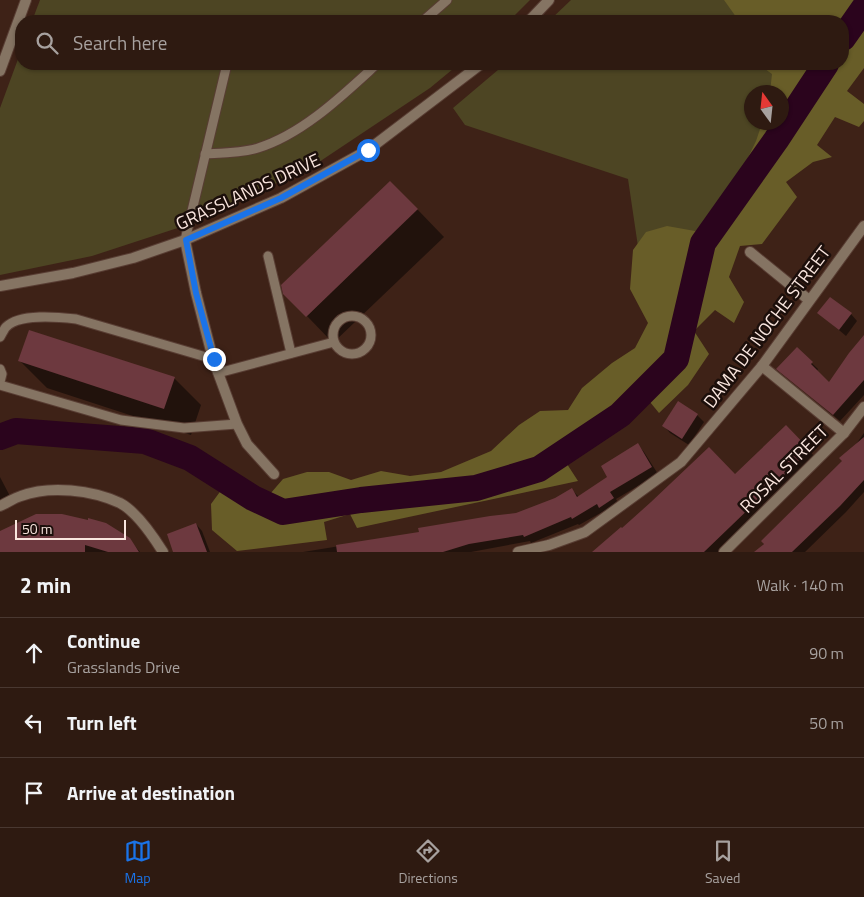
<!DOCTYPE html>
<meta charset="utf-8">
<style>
body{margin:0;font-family:"Titillium Web",sans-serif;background:#3a271f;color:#f1f3f6}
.compass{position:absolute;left:744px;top:85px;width:45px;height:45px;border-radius:50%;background:#2e1a11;box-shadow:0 1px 4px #0004;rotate:345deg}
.scale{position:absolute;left:15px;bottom:12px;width:111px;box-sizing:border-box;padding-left:5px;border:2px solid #f9e5de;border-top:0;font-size:14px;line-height:18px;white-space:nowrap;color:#f9e5de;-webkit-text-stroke:4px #1c0f0b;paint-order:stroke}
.stop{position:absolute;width:15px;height:15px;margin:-11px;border:4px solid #1a73e8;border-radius:50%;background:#fff}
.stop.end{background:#1a73e8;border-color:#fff;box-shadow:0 1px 5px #0008}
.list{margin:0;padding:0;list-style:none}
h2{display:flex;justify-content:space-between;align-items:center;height:65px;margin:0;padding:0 20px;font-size:21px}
h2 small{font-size:16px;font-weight:400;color:#a7a19f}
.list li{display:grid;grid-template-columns:32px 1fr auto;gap:15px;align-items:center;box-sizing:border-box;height:70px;padding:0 20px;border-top:1px solid #493831}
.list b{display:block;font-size:19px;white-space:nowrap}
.list p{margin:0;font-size:16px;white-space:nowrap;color:#a7a19f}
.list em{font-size:16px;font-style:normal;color:#a7a19f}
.icon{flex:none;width:28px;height:28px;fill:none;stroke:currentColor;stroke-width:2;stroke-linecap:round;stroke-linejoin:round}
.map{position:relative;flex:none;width:864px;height:552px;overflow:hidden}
.search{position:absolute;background:#2e1a11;box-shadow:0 1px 4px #0004;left:15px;right:15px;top:15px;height:55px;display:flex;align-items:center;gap:12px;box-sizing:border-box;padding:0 18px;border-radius:20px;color:#a7a19f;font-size:19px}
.sheet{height:275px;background:#2e1a11}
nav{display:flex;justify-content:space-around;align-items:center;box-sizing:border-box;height:70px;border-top:1px solid #493831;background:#2e1a11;font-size:14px;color:#a7a19f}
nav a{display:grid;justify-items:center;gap:2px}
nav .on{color:#1a73e8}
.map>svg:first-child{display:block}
.green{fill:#4d4523;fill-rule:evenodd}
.forest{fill:#685d28}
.shadow{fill:#0007}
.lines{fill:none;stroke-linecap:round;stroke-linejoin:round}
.river{stroke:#2b041d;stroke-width:26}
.building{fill:#6d393f}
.lane-casing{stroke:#583d33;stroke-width:11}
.street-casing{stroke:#583d33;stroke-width:12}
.lane{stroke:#857463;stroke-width:9}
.street{stroke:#857463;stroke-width:10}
.route{stroke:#1a73e8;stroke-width:6}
.labels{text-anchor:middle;stroke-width:5;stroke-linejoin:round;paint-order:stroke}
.street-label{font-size:18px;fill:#f9e5de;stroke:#1c0f0b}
</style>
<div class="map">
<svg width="864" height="552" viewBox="0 0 864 552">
<rect width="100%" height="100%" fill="#3e2217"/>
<g class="green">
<polygon points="40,0 530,0 509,21 32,21"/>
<polygon points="571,0 864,0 843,21 549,21"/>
<polygon points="21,51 21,64 459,64 430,88 316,164 196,222 92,256 0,275 0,108"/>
<path d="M505,64h322l-124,179 -58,51 -17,-115 -163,-54 -12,-17zM752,92h30v30h-30z"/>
</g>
<polygon class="forest" points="724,0 864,0 864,68 847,91 864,104 864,121 859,127 835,117 817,145 832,157 813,162 786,182 797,197 762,244 740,246 729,277 744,302 734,323 715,310 694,331 709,354 688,385 659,413 650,402 625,424 567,464 578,481 357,528 350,514 324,522 327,540 237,551 212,530 211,504 222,489 270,494 283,479 307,472 329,472 351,480 381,471 410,476 441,472 491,451 519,425 540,411 568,410 582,388 612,363 635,348 648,323 630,289 633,250 646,232 667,226 695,231 715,226 756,141 762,123 782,122 782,92 770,92 772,74 758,64 843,64 843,21 739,21"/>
<g class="shadow">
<polygon points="417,209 444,237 333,343 307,316"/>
<polygon points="819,313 851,314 857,321 846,336"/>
<polygon points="864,337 864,395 840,421 785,375 797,349 818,369 817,371 829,384"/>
<polygon points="20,361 174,378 201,405 191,435 47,388"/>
<polygon points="697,415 704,422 689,445 670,433 664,426"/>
<polygon points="786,427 816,458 718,552 594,552 735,476"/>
<polygon points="864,433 864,492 846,512 805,552 756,552 844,461"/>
<polygon points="638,445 644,452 658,474 616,499 620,506 607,514 604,511 579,525 578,524 531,543 530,541 471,552 303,552 420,533 517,515 556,499 572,490 579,497 609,477"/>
<polygon points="0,477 12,500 0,508"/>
<polygon points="196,524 202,531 210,552 175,552"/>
<polygon points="0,537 129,539 140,552 0,552"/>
</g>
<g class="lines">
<g class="river">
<polyline points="843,38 864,8"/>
<polyline points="0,437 16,431 145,441 190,458 253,498 283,512 361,500 476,488 539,469 620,415 676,359 703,243 776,140 826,64"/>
</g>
</g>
<g class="building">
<polygon points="390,181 418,209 306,317 283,294 281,285"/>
<polygon points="830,297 852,313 839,330 817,313"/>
<polygon points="29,330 175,377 164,409 18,361"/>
<polygon points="864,335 864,380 833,415 776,369 797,347 813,362 811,364 829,382 849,353"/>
<polygon points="678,401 698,414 682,439 662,426"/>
<polygon points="786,425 810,450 704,552 592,552 621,527 622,528 651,502 709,447 735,474"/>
<polygon points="864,437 864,480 840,506 792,552 754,552 764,544 761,541 842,461 839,458"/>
<polygon points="638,443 652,467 610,492 614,498 599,508 597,504 572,519 571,517 524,537 523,535 469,544 443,552 337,552 336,545 419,532 418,528 490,516 516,513 555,498 572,488 577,497 607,477 601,466"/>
<polygon points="36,514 62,514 88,520 88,518 106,523 130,538 139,552 108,552 85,545 85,552 0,552 0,531"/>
<polygon points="196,523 207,552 173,552 167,534"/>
</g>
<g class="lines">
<defs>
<g id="lane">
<polyline points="423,21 447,0"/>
<path d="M205,154c17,-1 36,-1 53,-6 45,-14 85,-53 119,-84"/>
<polyline points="185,240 227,64"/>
<polyline points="268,256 291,353"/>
<circle cx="352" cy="335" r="19"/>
<path d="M0,337c2,-3 4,-8 6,-10 14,-14 52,-10 70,-8l137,40"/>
<polyline points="0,369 2,374 0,382"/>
<polyline points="218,373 334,342"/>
<polyline points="0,385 121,420 184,428 237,424"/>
</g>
<g id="street">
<polyline points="529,21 549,0"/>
<polyline points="0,71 26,0"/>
<polyline points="185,240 196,293 213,359 237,424 247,444 274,474"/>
<polyline points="750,252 809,300"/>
<polyline points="0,286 73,273 133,258 185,240 281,198 368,150 481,64"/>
<polyline points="762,366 844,433"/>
<path d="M0,506c7,-3 14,-8 21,-10 29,-11 71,-6 99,7 17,9 33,33 43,49"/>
<polyline points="518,552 549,545 585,532 681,462 762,366 864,226"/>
<polyline points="724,552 844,433 864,407"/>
</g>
</defs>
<use href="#lane" class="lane-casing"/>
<use href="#street" class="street-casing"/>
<use href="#lane" class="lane"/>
<use href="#street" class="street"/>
</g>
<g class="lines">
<polyline class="route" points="214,359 196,293 186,240 281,198 368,150"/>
</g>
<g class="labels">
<g class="street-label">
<text transform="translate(248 192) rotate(-25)" y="6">GRASSLANDS DRIVE</text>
<text transform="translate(767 327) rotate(-53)" y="6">DAMA DE NOCHE STREET</text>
<text transform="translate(784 469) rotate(-45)" y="6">ROSAL STREET</text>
</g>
</g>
</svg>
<svg class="compass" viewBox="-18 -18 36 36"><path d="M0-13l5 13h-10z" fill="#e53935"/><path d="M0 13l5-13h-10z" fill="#a7a19f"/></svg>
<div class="scale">50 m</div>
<div class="stop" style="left:368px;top:150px"></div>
<div class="stop end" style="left:214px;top:359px"></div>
<div class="search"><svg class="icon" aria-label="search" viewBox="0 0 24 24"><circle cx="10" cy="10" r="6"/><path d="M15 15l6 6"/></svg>Search here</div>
</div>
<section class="sheet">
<h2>2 min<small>Walk · 140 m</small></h2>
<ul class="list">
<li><svg class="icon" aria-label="ahead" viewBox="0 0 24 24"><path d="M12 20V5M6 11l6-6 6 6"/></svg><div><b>Continue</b><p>Grasslands Drive</p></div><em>90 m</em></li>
<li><svg class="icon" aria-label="left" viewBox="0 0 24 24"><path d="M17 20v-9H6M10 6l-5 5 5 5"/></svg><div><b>Turn left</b></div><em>50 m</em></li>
<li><svg class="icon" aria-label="arrive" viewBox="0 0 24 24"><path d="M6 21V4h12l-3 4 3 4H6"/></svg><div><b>Arrive at destination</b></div></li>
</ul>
</section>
<nav>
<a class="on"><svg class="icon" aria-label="map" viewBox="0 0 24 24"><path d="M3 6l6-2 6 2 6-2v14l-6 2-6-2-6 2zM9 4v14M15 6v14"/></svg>Map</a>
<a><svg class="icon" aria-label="directions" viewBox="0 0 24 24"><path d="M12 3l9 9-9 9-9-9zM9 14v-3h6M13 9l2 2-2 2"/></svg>Directions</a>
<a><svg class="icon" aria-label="saved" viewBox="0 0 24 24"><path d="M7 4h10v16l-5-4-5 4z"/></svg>Saved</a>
</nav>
